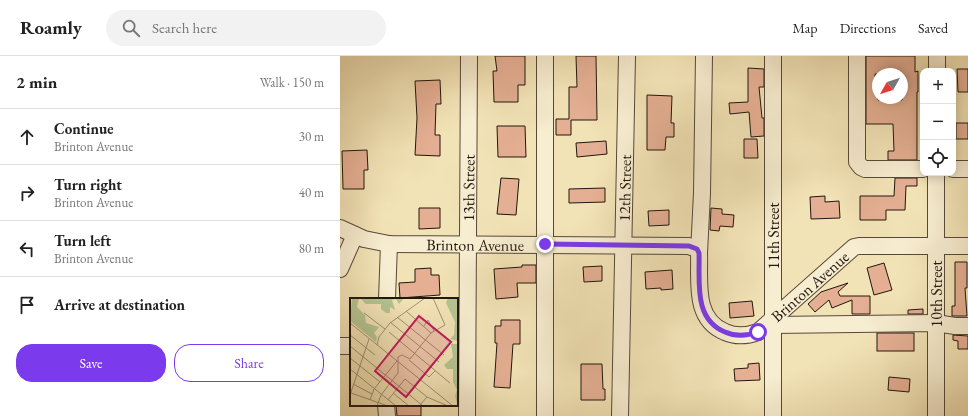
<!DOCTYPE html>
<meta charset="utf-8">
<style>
body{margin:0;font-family:"EB Garamond",serif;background:#f2f2f2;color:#222}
.controls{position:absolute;right:12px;top:12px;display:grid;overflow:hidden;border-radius:8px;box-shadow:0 2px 10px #0003}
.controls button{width:36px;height:36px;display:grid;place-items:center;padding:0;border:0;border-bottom:1px solid #e0e0e0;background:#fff;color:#222;font:20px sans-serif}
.compass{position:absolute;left:532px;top:12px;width:36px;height:36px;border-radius:50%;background:#fff;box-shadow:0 2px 10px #0003;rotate:231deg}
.stop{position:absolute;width:12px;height:12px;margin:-9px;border:3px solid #7c3aed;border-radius:50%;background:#fff}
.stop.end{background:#7c3aed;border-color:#fff;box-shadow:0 1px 4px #0008}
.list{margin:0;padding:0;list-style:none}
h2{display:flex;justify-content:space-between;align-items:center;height:52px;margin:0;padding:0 16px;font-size:17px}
h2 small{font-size:13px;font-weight:400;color:#767676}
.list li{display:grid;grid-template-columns:26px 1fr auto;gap:12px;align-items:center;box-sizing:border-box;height:56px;padding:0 16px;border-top:1px solid #e0e0e0}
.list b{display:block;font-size:15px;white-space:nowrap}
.list p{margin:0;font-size:13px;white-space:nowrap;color:#767676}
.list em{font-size:13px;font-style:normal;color:#767676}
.actions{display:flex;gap:8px;padding:12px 16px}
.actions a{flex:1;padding:9px 0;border:1px solid #7c3aed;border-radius:16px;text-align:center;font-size:14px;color:#7c3aed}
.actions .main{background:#7c3aed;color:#fff}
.icon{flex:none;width:22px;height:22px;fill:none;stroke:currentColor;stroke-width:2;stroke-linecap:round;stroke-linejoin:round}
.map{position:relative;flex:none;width:628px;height:360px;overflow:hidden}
header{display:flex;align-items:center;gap:24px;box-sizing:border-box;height:56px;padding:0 20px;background:#fff;border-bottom:1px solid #e0e0e0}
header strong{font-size:19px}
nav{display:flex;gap:22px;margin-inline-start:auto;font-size:14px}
.search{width:280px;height:36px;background:#f2f2f2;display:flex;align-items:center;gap:10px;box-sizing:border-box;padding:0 14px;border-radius:22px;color:#767676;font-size:15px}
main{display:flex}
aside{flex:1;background:#fff}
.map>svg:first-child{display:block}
.building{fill:#e4af93;stroke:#22160f;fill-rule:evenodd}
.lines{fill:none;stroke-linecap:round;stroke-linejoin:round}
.minor-casing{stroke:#564939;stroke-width:18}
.minor{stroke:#f7edd0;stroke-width:16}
.route{stroke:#7c3aed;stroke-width:5}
.labels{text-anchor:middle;stroke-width:3;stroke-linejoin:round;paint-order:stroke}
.street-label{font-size:16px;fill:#22160f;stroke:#f7edd0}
.inset-road{fill:none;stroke:#9f9173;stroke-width:1}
.view{fill:#c2185b;fill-opacity:0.15;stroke:#c2185b;stroke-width:2}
.inset-edge{fill:none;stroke:#22160f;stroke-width:2}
</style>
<header>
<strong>Roamly</strong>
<div class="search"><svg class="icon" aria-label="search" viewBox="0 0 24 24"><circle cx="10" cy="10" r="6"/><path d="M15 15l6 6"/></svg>Search here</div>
<nav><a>Map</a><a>Directions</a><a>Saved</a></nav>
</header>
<main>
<aside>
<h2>2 min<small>Walk · 150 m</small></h2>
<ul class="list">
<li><svg class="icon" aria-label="ahead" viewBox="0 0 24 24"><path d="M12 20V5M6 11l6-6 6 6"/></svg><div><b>Continue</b><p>Brinton Avenue</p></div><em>30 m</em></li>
<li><svg class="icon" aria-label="right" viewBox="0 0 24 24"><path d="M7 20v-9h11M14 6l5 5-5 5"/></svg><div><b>Turn right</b><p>Brinton Avenue</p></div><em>40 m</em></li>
<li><svg class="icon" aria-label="left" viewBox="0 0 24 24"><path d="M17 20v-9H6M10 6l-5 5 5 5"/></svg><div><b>Turn left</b><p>Brinton Avenue</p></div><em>80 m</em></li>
<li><svg class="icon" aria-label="arrive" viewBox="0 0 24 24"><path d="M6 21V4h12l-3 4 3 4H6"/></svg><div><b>Arrive at destination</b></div></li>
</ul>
<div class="actions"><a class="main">Save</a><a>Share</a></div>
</aside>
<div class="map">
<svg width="628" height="360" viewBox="0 0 628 360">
<rect width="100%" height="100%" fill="#f2e3b6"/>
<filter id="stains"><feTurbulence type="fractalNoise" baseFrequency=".005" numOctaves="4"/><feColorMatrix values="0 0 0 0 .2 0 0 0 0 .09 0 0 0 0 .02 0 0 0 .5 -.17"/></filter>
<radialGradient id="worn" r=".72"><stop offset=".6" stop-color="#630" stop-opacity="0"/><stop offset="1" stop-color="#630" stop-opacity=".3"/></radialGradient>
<g class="building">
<polygon points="155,0 185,0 185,29 178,29 178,46 154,46 153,15 157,15"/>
<polygon points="236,0 256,0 257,64 231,64 231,79 216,79 216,63 229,63 229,31 237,31"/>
<path d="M526,0h49v16l3,-1v21h-1v68h-29v-9h6l-1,-27h-27zM535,18h27v26h-24v-5h-2z"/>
<polygon points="408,12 424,13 424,31 419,31 422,62 424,62 424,80 411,81 409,56 390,58 389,47 408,46"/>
<polygon points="617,13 628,13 628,36 618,36"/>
<polygon points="100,24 101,48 96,48 95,79 100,79 100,100 75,99 77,62 75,25"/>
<polygon points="307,39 332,40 331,67 334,67 334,81 326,81 325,94 307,94"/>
<rect x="616" y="67" width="12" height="16"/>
<polygon points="157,70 185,70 186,101 158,101"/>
<polygon points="404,83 417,83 418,102 404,102"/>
<polygon points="266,85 267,98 237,101 236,87"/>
<polygon points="27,94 28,114 24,114 24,133 3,133 2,95"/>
<polygon points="161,122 179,123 176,159 157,158"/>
<polygon points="555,122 577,122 577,130 566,130 565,154 546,154 546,164 520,164 520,140 554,140"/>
<polygon points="265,132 265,146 229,147 229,133"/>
<polygon points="485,140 485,146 499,145 500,162 471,163 470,141"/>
<polygon points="79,152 100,152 100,172 79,173"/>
<polygon points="371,152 382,153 382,158 394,159 393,171 380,170 379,175 370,174"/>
<polygon points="329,154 329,169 309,170 308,155"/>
<polygon points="615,206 627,206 627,232 625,232 627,260 612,260 612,250 615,250"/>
<polygon points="544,207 552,234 534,239 527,212"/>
<polygon points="182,209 196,209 196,227 177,227 178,241 156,243 154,213 182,211"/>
<polygon points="262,210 262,225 244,226 243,211"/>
<polygon points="91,212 91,219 99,219 100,239 60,242 59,227 75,226 75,213"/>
<polygon points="332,214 333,233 321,234 321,232 306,233 305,216"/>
<polygon points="508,227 498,236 500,240 530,240 530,258 512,258 512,244 492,252 489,244 475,256 468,248 481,236"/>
<polygon points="412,245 414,260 390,262 389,247"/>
<polygon points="583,253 583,258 568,258 568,254"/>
<polygon points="161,264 180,264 180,288 173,288 170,332 154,331 157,287 155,287 155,270 161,270"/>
<rect x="537" y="277" width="37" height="18"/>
<polygon points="613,279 628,280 628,293 618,293 618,285 613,284"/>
<polygon points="419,307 420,324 395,325 394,313 408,312 408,308"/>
<polygon points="241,308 262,308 263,333 265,333 265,344 241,344"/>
<polygon points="549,321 570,323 569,336 548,334"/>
<polygon points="56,349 81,349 81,360 57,360"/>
</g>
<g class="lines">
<defs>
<g id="minor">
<polyline points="205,0 205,360"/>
<polyline points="433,0 433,360"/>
<polyline points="517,0 517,106 521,111 525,113 583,113"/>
<polyline points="597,15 597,0"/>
<polyline points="613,113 628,113"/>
<path id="s1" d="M0,172l24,11 25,5 300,2 8,3 2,4c1,28 -6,66 26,79 11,5 22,4 33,0l96,-85 5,-1h109"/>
<polyline points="359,197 362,137 364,0"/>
<polyline points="0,213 15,179"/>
<polyline points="47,243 49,188"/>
<polyline points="433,269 596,267 615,270 628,270"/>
<polyline points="0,290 11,290"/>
<polyline points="46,349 47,360"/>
<path id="s2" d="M127,360l2,-360"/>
<path id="s3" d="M280,360l7,-360"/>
<polyline points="596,360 596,117"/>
</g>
</defs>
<use href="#minor" class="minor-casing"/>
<use href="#minor" class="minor"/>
</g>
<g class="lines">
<path class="route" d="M205,188l144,2 8,3 2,4c1,28 -6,66 26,79 11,5 22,4 33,0"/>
</g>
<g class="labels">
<g class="street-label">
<text dy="6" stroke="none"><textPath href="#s2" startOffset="228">13th Street</textPath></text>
<text dy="6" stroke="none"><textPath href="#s3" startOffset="228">12th Street</textPath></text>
<text transform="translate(433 180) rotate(-90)" y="6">11th Street</text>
<text dy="6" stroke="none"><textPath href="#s1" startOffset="138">Brinton Avenue</textPath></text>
<text dy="6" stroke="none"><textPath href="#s1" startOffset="557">Brinton Avenue</textPath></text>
<text transform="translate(596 238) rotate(-90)" y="6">10th Street</text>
</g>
</g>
<g transform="translate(10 242)">
<rect width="108" height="108" fill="#f2e3b6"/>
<path d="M2,0h7l-2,9 8,8 1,8 13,4 -5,6 3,4 -1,5 -26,-21zM10,0h44l-5,6 -3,-5 -4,1 3,10 -5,-3v6h-4l-5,-4v-5h-15zM98,0l10,1v42l-8,-2 4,-4 1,-13 -9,-19zM101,46h7v62l-3,-10 2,-6 -4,-8v-13h-6l-3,-4 9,-8z" fill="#b4c593"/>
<path class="inset-road" d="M56,13l25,22M14,15l21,16M47,19l47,38M40,24l49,40M0,25l103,83M74,28l4,-6 6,11M39,34l61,51M0,37l25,20M27,47l2,-8 11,-14 35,-25M0,48l73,60M0,60l30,24M59,62l20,17 6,-6M0,71l46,37M3,86l19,10M1,95l37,13M43,95l16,13M0,97l19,-56M20,102l4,-11 23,-28M38,102l17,-21 22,18M27,108l4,-11 17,-22v-16l4,-2 8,4 21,-26 14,-8 -12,-27M69,108l8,-9 21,9"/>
<path class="view" d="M69,18l32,26 -45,55 -31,-26z"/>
<rect width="108" height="108" class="inset-edge"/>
</g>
<rect width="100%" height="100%" filter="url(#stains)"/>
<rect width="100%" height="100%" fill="url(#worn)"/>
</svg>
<div class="controls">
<button>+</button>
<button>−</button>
<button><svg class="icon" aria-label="locate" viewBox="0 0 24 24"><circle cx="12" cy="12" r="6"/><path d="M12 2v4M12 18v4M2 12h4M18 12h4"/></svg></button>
</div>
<svg class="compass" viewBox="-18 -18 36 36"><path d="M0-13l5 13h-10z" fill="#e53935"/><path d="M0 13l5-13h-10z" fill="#767676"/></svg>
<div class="stop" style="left:418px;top:276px"></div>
<div class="stop end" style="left:205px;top:188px"></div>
</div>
</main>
